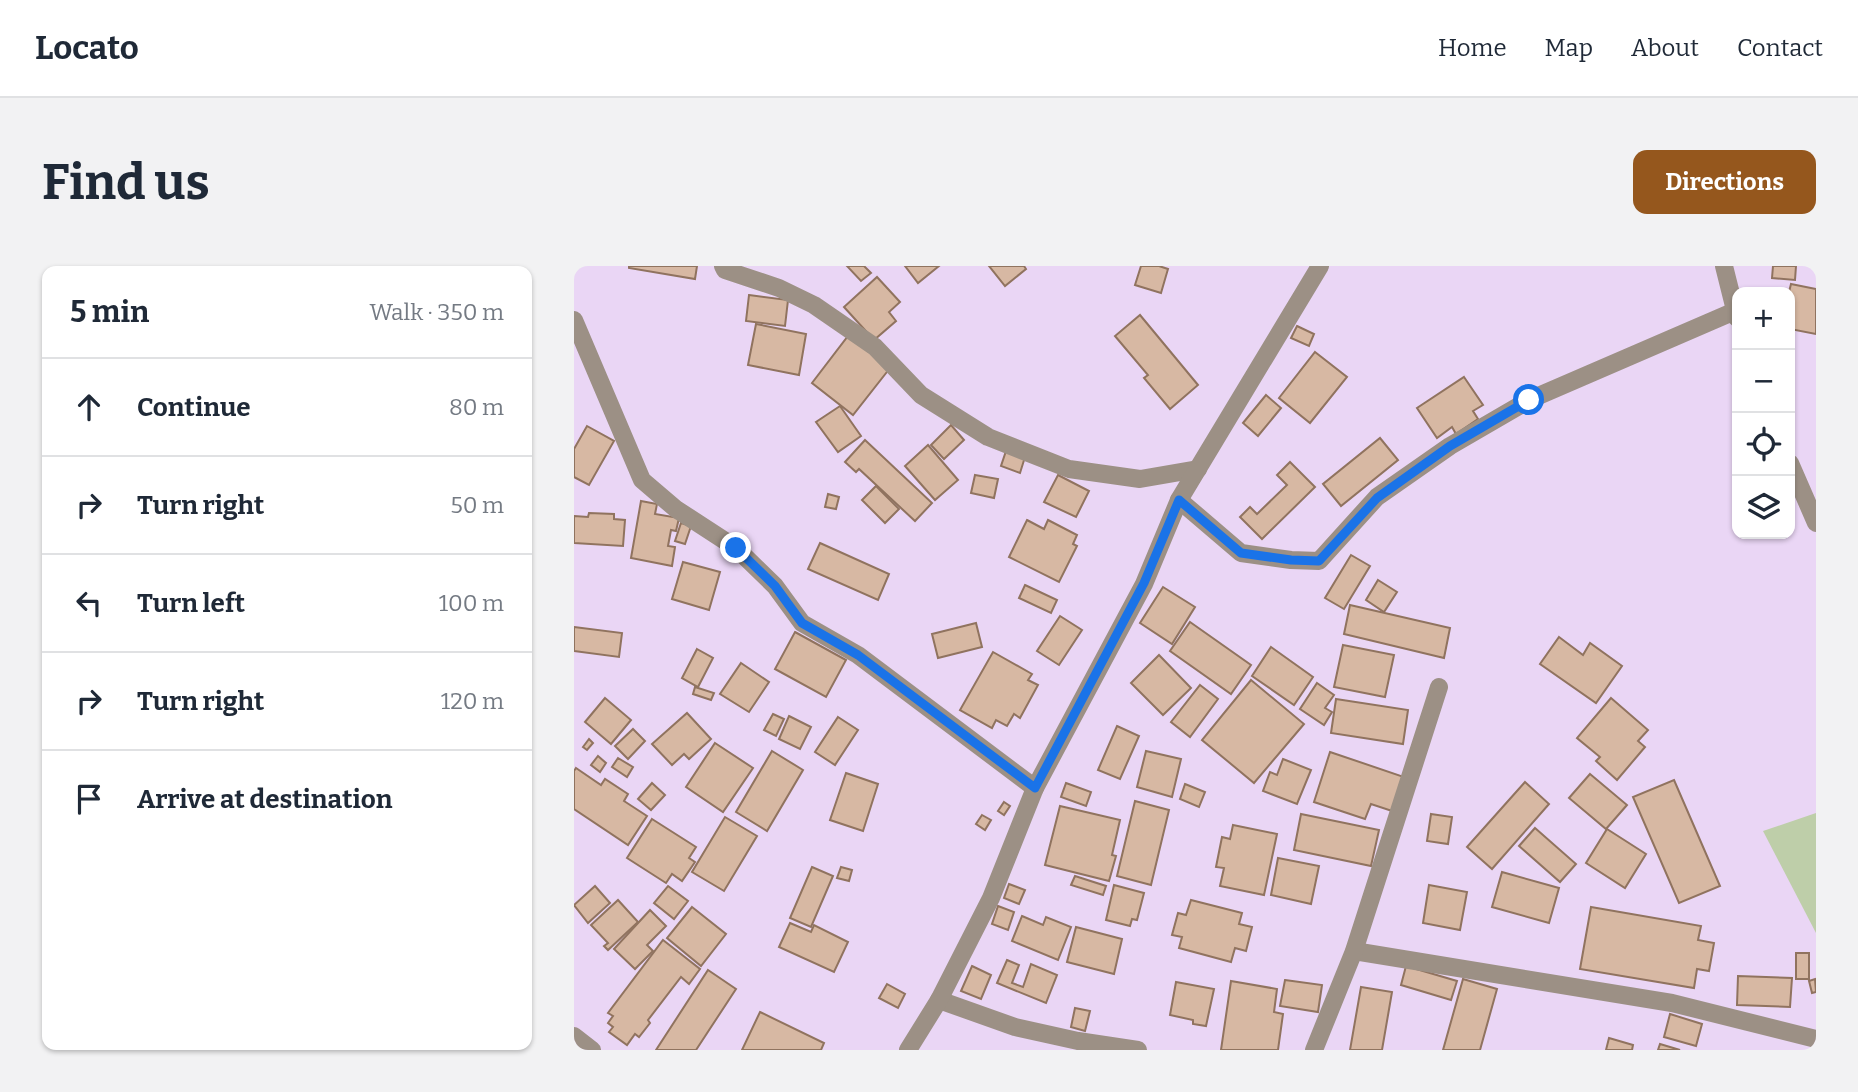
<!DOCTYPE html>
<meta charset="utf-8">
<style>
body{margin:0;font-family:Bitter,serif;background:#f2f2f3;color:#1f2937}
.controls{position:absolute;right:21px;top:21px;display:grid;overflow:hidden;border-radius:14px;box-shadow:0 2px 5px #0004}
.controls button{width:63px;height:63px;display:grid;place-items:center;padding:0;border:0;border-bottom:2px solid #e0e1e3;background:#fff;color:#1f2937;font:35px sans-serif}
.stop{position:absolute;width:21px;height:21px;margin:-16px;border:5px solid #1a73e8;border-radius:50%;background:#fff}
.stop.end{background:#1a73e8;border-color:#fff;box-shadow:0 2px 7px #0008}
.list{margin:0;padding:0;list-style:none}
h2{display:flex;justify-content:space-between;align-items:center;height:91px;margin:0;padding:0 28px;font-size:30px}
h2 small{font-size:23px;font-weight:400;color:#747a83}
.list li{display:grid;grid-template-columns:46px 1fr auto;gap:21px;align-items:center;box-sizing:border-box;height:98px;padding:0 28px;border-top:2px solid #e0e1e3}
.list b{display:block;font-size:26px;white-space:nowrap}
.list em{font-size:23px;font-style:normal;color:#747a83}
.icon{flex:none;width:38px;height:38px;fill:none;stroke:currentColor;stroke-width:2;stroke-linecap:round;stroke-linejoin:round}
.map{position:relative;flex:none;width:1242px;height:784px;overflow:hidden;border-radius:14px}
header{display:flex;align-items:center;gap:42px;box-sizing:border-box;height:98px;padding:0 35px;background:#fff;border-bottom:2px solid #e0e1e3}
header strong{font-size:33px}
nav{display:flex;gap:38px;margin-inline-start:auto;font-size:24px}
.intro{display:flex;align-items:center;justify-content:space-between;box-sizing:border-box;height:168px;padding:0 42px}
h1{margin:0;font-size:49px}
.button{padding:18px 32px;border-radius:14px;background:#95571d;color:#fff;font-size:24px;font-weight:700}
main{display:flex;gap:42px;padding:0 42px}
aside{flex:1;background:#fff;border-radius:14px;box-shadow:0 2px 5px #0004}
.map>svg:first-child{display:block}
.green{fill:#becea9}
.building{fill:#d7b8a3;stroke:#90735f;stroke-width:2}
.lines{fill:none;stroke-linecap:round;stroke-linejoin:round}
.minor{stroke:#9c9085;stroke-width:18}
.route{stroke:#1a73e8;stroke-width:9}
</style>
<header>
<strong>Locato</strong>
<nav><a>Home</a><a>Map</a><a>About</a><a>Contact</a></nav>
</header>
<div class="intro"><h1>Find us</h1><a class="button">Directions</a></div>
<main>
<aside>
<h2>5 min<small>Walk · 350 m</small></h2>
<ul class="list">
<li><svg class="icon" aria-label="ahead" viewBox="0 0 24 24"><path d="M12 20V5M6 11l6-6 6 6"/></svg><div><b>Continue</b></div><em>80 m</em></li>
<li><svg class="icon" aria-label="right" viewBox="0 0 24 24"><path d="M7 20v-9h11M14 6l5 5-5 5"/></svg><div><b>Turn right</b></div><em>50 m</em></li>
<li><svg class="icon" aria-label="left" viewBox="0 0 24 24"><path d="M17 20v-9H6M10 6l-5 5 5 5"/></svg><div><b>Turn left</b></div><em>100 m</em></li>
<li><svg class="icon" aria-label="right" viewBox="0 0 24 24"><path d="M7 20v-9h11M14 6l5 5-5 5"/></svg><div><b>Turn right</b></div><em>120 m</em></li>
<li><svg class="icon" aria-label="arrive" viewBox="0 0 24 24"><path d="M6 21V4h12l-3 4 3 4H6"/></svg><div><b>Arrive at destination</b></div></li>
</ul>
</aside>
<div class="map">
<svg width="1242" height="784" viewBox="0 0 1242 784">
<rect width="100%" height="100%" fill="#ead6f5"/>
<polygon class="green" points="1242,547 1242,667 1189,565"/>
<g class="building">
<polygon points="55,0 123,0 121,13 55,2"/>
<polygon points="273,0 290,0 297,7 287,15"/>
<polygon points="331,0 365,0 344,17"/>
<polygon points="415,0 450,0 452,3 431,20"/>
<polygon points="567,0 585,0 594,3 587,27 561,19"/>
<polygon points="1199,0 1222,0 1221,14 1198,12"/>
<polygon points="303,11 326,36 315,46 322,55 300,74 270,41"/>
<polygon points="1217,18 1242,23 1242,68 1216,63 1215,26"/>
<polygon points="175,29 214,34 211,60 172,55"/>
<polygon points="566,49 624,119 596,143 570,112 574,109 541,70"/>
<polygon points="182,58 232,68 225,109 174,99"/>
<polygon points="723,60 740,68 735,80 717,72"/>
<polygon points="274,70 316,102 279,149 238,117"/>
<polygon points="741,86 773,111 736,157 705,132"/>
<polygon points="890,111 909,139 899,145 904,153 882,168 878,161 863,172 843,142"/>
<polygon points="692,129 707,142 684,170 669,157"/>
<polygon points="266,140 287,170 264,186 242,156"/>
<polygon points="377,159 390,174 370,193 357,179"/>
<polygon points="13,160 40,175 15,219 0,211 0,183"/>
<polygon points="806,172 824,194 767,240 749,218"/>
<polygon points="291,174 358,237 341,255 285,203 282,206 271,196"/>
<polygon points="354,179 384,214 361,234 331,200"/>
<polygon points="432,185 451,191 446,207 427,200"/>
<polygon points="716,196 741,221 688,273 666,251 676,241 683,248 713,219 703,209"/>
<polygon points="401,209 424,213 420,232 397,227"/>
<polygon points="484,209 515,225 502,251 470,236"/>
<polygon points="302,220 325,243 311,257 288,234"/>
<polygon points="254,228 265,231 262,243 251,241"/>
<polygon points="67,235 83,238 81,248 105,252 102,265 97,264 94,280 101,281 98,300 57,292"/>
<polygon points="15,247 40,248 40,253 51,254 49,280 0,277 0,250 14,251"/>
<polygon points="453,254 470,263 474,254 503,269 499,278 503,280 485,316 435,291"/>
<polygon points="107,257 117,260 111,278 101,275"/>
<polygon points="246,277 315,308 304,334 234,303"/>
<polygon points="777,289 796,300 770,343 751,332"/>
<polygon points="109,296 146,306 135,344 98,333"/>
<polygon points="804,314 823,326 810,346 792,334"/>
<polygon points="451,319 483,334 477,347 445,332"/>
<polygon points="589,321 621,341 598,378 566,357"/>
<polygon points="776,339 876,362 870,392 770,368"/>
<polygon points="486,350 508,364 485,399 463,385"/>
<polygon points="616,356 677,399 657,428 596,385"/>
<polygon points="402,357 408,381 364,392 358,368"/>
<polygon points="0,361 48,367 45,391 0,385"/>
<polygon points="221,366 272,394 252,431 201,403"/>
<polygon points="985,371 1009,389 1016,377 1048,400 1022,437 966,398"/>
<polygon points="769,379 820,389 811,431 760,421"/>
<polygon points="697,381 739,411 720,439 678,410"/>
<polygon points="123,383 139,392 124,421 108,412"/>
<polygon points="419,386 458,408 454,414 464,419 446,452 440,448 433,460 422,454 418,462 386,444"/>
<polygon points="585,389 617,422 589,449 557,417"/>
<polygon points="167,397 195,416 175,446 146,428"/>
<polygon points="677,414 730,458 680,517 628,474"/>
<polygon points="743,417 760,429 751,442 758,446 750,459 726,443"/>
<polygon points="626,419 644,433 616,471 597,456"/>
<polygon points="121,421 140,427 137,434 119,428"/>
<polygon points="31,432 57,454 37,478 11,456"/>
<polygon points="1037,432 1074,464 1064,475 1071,481 1043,514 1022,495 1026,491 1003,472"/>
<polygon points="762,433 834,444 829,478 757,467"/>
<polygon points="113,447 137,473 115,493 110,488 98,499 78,478"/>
<polygon points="199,448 210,453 202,470 190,464"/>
<polygon points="215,450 237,461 226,483 205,473"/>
<polygon points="264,451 284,464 261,499 241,486"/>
<polygon points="543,460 565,470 546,513 524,504"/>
<polygon points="59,463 71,475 54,493 41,480"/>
<polygon points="15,473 19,477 13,484 9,481"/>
<polygon points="141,477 179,502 149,546 112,521"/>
<polygon points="198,485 229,504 193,565 162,546"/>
<polygon points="572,485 607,493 598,531 563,521"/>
<polygon points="756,486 830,511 818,545 797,538 791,553 740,536"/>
<polygon points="24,490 32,497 26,506 17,499"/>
<polygon points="44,492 59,501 53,511 38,501"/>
<polygon points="709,493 737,504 723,538 689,525 696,506 703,509"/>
<polygon points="2,502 27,519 31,513 54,528 50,535 73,550 54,579 0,543 0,505"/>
<polygon points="272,507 304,518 289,565 256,554"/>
<polygon points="1016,508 1053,539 1032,563 995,532"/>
<polygon points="1100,514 1146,620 1105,637 1059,531"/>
<polygon points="951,516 975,538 918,603 893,581"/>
<polygon points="78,517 91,529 77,544 64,533"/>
<polygon points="492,517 517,526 512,540 487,531"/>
<polygon points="611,518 631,526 625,541 606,533"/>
<polygon points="561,535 595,544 577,619 543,610"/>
<polygon points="430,536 436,540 430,549 424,545"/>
<polygon points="486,540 546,554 538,589 542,590 535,615 471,599"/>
<polygon points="727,548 805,564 797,600 720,584"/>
<polygon points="857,548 878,551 874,578 853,575"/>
<polygon points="408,549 417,554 411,564 402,558"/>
<polygon points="151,551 183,570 150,625 118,606"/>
<polygon points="78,553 122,581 115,592 121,596 108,615 98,608 92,617 53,592"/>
<polygon points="659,559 703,568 690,629 646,620 650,602 642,601 648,571 656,573"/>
<polygon points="961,562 1002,598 986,616 945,580"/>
<polygon points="1033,563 1072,588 1051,622 1012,597"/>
<polygon points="704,592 745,600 737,638 697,629"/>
<polygon points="238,601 259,610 237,661 216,652"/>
<polygon points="267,601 278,604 275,615 263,612"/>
<polygon points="928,606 985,622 975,657 918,641"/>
<polygon points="501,610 532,620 529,629 497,619"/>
<polygon points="435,618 451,624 445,638 430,632"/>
<polygon points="540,619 570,627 563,654 558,653 556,660 532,654"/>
<polygon points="855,619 893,626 886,664 849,657"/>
<polygon points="21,620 36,637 14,657 0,639"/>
<polygon points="94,620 114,635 100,653 80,637"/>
<polygon points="44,634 64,656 34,684 30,680 34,677 17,659"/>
<polygon points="617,634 668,647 665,658 678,661 672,685 661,682 657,696 605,682 608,671 598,669 604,647 612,649"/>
<polygon points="424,640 440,646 434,664 418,658"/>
<polygon points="118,641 152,668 127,700 93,672"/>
<polygon points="1017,641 1127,660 1124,674 1140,677 1135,705 1123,703 1120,722 1006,703"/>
<polygon points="76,644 92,660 73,679 79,685 61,703 40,683"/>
<polygon points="448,650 469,659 472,651 497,661 484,694 438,675"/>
<polygon points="216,657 237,666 240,659 274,676 260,706 205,681"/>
<polygon points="502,661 548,673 540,708 493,696"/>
<polygon points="89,674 126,703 115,718 107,711 74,754 76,757 65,771 61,768 53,779 35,766 39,761 34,757 39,750 34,747"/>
<rect x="1222" y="687" width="13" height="26"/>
<polygon points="433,694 445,699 438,717 449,721 457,698 483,709 472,737 423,717"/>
<polygon points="398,700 417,709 407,733 387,725"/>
<polygon points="832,700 883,715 877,734 827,719"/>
<polygon points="134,704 162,723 122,784 82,784"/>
<polygon points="1164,710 1218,712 1216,741 1163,739"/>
<polygon points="889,713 923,723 906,784 869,784"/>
<polygon points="1241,713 1242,726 1238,727 1235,715"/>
<polygon points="711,714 748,719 744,746 706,740"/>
<polygon points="657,715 703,723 700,746 709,748 704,784 647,784"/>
<polygon points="602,716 640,723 632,760 619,758 619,754 596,749"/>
<polygon points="313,718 331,728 324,742 305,732"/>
<polygon points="787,721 818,726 808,784 776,784"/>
<polygon points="501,742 516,745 511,765 497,761"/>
<polygon points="186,746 250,777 247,784 168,784"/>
<polygon points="1096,748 1128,758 1122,780 1090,771"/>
<polygon points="1035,772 1059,779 1058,784 1032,784"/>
<polygon points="1086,778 1106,784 1084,784"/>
</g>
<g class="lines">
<g class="minor">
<polyline points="149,0 151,4 205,22 240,39 301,81 347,129 414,171 495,203 566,213 624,203"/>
<polyline points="1150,0 1163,52"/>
<polyline points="0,54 68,214 102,243 162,282 201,320 228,357 284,389 461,522"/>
<polyline points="1216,197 1242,257"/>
<polyline points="605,234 667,287 717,294 745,295 803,231 876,180 955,134 1161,45"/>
<polyline points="780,685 1098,737 1242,773"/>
<polyline points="365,734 441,761 504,775 564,784"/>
<polyline points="0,770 18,784"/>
<polyline points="334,784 365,734 417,632 461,522 570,318 605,234 746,0"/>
<polyline points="740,784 780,685 865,421"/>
</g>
</g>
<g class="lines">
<polyline class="route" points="162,282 201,320 228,357 284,389 461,522 570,317 605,234 667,287 717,294 745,295 803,232 876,180 955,134"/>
</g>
</svg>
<div class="controls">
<button>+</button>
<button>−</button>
<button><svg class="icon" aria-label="locate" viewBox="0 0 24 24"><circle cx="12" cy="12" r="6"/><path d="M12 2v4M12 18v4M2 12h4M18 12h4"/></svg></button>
<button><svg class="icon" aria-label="layers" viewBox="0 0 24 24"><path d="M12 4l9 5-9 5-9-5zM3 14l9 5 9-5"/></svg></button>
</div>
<div class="stop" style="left:955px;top:134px"></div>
<div class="stop end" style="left:162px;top:282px"></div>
</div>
</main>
